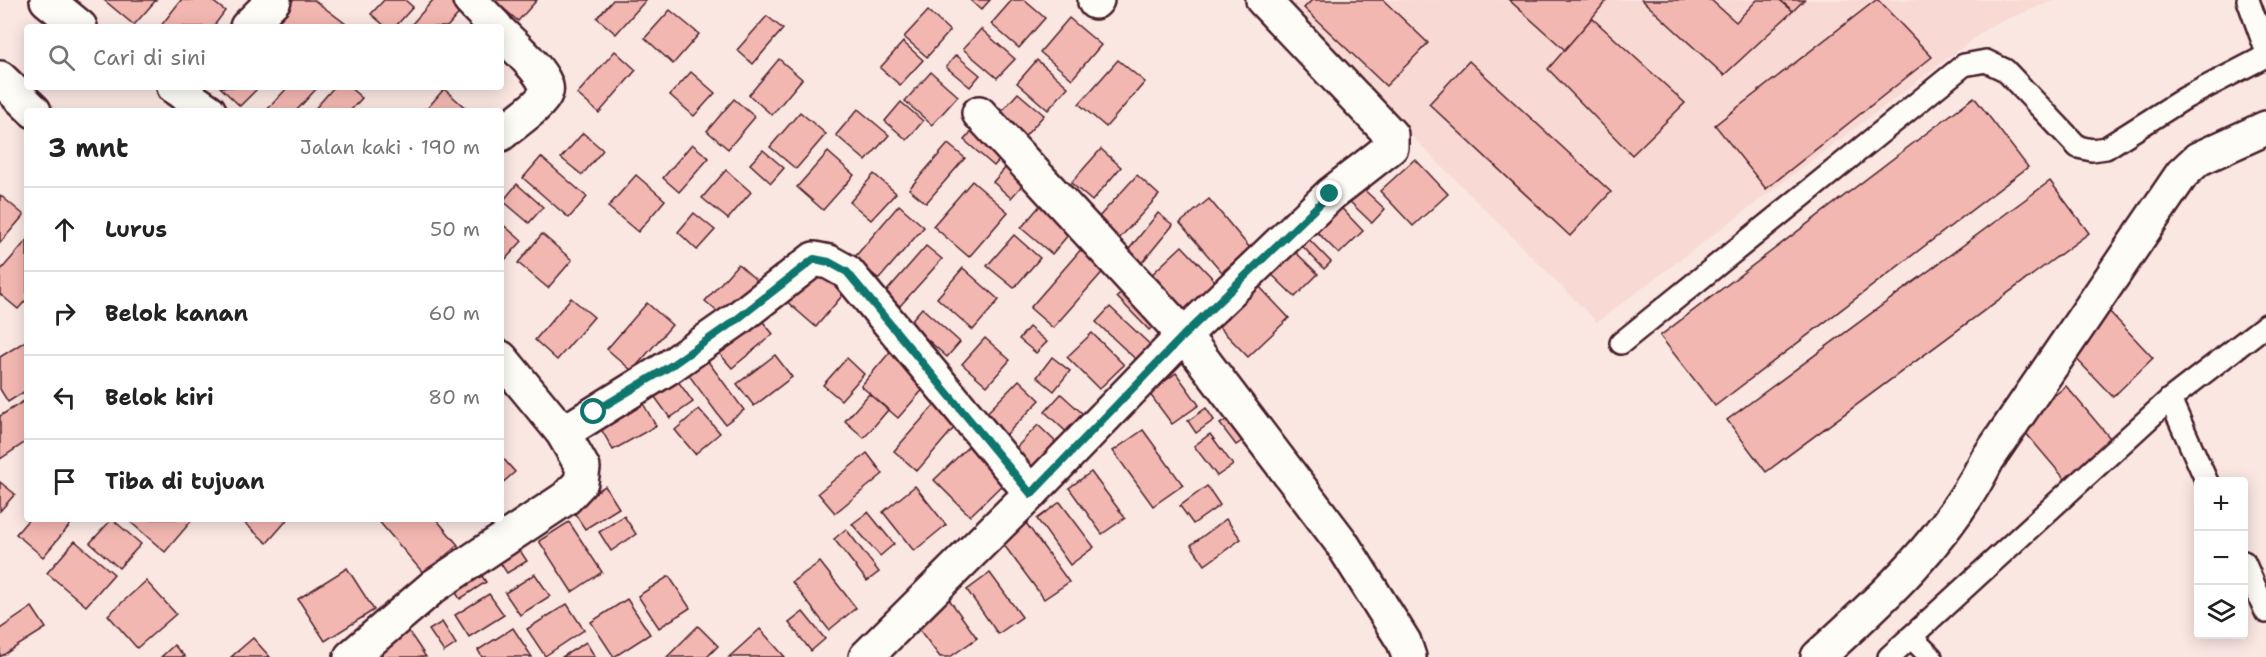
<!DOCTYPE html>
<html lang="id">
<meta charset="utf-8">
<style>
body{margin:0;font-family:"Shantell Sans",sans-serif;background:#f6f6f6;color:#222}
.controls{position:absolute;right:18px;bottom:18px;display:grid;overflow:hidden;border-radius:6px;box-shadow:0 3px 15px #0003}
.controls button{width:54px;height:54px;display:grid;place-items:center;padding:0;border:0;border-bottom:2px solid #e0e0e0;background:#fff;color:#222;font:30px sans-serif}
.stop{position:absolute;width:18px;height:18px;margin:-14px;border:4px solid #0f766e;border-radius:50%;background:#fff}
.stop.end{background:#0f766e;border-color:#fff;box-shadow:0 2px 6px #0008}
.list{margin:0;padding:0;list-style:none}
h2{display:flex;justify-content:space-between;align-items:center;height:78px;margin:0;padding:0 24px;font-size:26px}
h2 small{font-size:20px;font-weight:400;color:#767676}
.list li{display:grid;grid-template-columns:39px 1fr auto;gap:18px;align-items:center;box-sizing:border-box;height:84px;padding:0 24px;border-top:2px solid #e0e0e0}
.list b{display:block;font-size:22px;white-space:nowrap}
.list em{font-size:20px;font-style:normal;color:#767676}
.icon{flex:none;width:33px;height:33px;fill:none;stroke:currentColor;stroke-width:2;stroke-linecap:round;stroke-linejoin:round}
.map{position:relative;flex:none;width:2266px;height:657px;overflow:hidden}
.search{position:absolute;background:#fff;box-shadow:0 3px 15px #0003;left:24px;top:24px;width:480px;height:66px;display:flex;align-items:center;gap:15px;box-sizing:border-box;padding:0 21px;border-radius:6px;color:#767676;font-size:22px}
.panel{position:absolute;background:#fff;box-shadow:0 3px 15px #0003;left:24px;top:108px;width:480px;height:414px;border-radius:6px}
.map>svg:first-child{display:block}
.built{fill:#f8d9d3}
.building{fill:#f3b7b1;stroke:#4a1f2b;stroke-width:1.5}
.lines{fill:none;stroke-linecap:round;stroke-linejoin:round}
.service-casing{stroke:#4a1f2b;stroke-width:26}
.minor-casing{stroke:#4a1f2b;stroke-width:38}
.service{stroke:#fdfcf7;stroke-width:21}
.minor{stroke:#fdfcf7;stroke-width:33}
.route{stroke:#0f766e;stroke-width:8}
</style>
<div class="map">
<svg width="2266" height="657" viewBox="0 0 2266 657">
<rect width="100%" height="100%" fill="#fae7e2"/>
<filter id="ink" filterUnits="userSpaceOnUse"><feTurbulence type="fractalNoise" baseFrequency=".0167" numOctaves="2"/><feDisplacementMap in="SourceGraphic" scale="12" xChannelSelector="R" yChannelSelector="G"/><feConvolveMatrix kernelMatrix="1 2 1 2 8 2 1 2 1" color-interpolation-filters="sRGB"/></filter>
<g filter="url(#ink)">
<polygon class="built" points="1276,0 2055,0 1992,25 1597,322"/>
<g class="building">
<polygon points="104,0 156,0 134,25"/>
<polygon points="181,0 211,0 225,11 213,27 160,27"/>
<polygon points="292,0 314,0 350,27 272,27"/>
<polygon points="384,0 405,0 413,7 395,27 386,27 371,14"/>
<polygon points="433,0 469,0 470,1 447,27 415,27 412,24"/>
<polygon points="494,0 537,0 518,21"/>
<polygon points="613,0 646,0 616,34 597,18"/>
<polygon points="970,0 990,0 981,10"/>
<polygon points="1012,0 1024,0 1045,18 1019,48 991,24"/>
<polygon points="1312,0 1383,0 1428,43 1386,86 1304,8"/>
<polygon points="1509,0 1607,0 1565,50"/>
<polygon points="1642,0 1711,0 1736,22 1757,0 1780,0 1793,11 1724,75"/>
<polygon points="1780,0 1804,0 1793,11"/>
<polygon points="1876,0 1878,0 1932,57 1766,189 1715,125"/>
<polygon points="670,10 699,34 673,64 645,38"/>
<polygon points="928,11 950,31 927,57 904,37"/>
<polygon points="767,16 783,29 753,64 737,50"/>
<polygon points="1069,18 1101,45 1072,79 1040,52"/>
<polygon points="1592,18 1685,103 1632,155 1548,69"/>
<polygon points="981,29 1015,59 997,78 963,49"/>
<polygon points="903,42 923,60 900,85 880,68"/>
<polygon points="615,51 636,70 599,113 577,94"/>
<polygon points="956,55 980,75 970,87 946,67"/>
<polygon points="779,59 802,79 772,115 749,95"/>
<polygon points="1037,60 1068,87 1048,110 1017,83"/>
<polygon points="1118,60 1145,82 1106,127 1079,104"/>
<polygon points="1469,61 1611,192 1570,236 1429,104"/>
<polygon points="691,72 715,93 694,116 670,95"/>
<polygon points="931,72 958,96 932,125 905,101"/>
<polygon points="220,87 253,87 256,90 240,106"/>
<polygon points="288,87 318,87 296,111 266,111"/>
<polygon points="334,87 349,87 362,98 350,111 313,111"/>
<polygon points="444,89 469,111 425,111"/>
<polygon points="1018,93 1044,115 1019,143 993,121"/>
<polygon points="1974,97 2028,167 1715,406 1660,336"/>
<polygon points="734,99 755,117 728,149 707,131"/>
<polygon points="901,102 923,121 907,140 885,121"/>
<polygon points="858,109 889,135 866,161 836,135"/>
<polygon points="800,112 826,134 796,169 770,147"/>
<polygon points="978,124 1008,150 994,166 964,140"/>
<polygon points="583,133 603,150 582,175 561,158"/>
<polygon points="692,144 709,158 679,192 663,178"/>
<polygon points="948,144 965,158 926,203 909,189"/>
<polygon points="1101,149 1121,167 1092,201 1071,183"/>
<polygon points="763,150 784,168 771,183 750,164"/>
<polygon points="828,152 854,175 823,210 797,187"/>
<polygon points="541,157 587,197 569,218 523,178"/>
<polygon points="1015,157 1033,173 1011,198 993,182"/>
<polygon points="1415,159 1448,194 1413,226 1380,191"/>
<polygon points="726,170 751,192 728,219 702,198"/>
<polygon points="874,174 896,193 871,220 850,202"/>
<polygon points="636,175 665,200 638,232 608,207"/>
<polygon points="1137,175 1159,195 1118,240 1096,220"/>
<polygon points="972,181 1008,212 969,257 933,226"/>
<polygon points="2050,181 2089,233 1766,472 1727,420"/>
<polygon points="517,184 543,207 529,223 503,201"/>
<polygon points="1360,186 1385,209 1372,223 1347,199"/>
<polygon points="0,195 24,215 0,243"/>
<polygon points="1331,197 1363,231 1339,254 1306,221"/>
<polygon points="1209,199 1250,248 1222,272 1180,223"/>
<polygon points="1044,201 1075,227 1052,254 1021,228"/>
<polygon points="899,205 924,227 879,279 854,258"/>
<polygon points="694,213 715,230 697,250 678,232"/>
<polygon points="1158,213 1173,225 1140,265 1126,253"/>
<polygon points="501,223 522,241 501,264"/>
<polygon points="1299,229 1331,262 1324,269 1292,235"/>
<polygon points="542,234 572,260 548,288 518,263"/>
<polygon points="1014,235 1040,258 1014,288 987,266"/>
<polygon points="1090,239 1114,259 1053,328 1030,308"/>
<polygon points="27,240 27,299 18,309 0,294 0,271"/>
<polygon points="1286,243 1318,274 1295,297 1263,266"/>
<polygon points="926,246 942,259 900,306 885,293"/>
<polygon points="1182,246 1216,282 1183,313 1149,277"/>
<polygon points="738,264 762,285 729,322 705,301"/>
<polygon points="816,265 846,291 816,327 785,300"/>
<polygon points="963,268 999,300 973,330 937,298"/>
<polygon points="1132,283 1164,316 1149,330 1117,297"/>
<polygon points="1259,286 1289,318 1248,357 1217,325"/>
<polygon points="571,298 594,317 557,360 535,340"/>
<polygon points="647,303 672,325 632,371 607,349"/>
<polygon points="1110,307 1159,353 1145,368 1096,322"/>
<polygon points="922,308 960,342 947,357 909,323"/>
<polygon points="2108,310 2153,358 2113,397 2067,349"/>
<polygon points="754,311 773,334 732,368 713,346"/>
<polygon points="1029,327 1047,342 1036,353 1019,339"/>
<polygon points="1092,333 1124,365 1099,389 1067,357"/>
<polygon points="985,338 1010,360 987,386 962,364"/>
<polygon points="27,340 27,390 8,402 0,389 0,357"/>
<polygon points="895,346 933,378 898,418 861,386"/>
<polygon points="775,355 792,377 754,406 737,384"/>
<polygon points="704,356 744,410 725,424 685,370"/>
<polygon points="1052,357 1070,371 1054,391 1037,377"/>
<polygon points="847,358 864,374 841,400 823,385"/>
<polygon points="1176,373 1199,405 1172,424 1149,393"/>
<polygon points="675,377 693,402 670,418 652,393"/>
<polygon points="1019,380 1040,400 1000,441 979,421"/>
<polygon points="2066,386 2115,444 2069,484 2019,425"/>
<polygon points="637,393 656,426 613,450 595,418"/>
<polygon points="869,394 888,410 864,438 845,421"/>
<polygon points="1061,394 1093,423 1076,441 1045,412"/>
<polygon points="943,395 965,415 917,471 894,451"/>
<polygon points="27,399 27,441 0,459 0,416"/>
<polygon points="1206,408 1214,420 1196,433 1188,421"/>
<polygon points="699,409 720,433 695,454 675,430"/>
<polygon points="1238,412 1254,433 1236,445 1220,424"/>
<polygon points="1038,425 1062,448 1033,478 1009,455"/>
<polygon points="1143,430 1183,485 1153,506 1113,451"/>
<polygon points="1210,434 1233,465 1217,476 1194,446"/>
<polygon points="974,441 1009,478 970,516 934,480"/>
<polygon points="867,453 883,474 835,513 818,493"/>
<polygon points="501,456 515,472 501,484"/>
<polygon points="1091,472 1125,518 1102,534 1069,488"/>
<polygon points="0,482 15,494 0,511"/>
<polygon points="605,486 619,508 585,529 571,508"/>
<polygon points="915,486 946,525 914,551 883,512"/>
<polygon points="1207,486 1220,505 1193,524 1180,506"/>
<polygon points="1060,502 1094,547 1070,565 1037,519"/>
<polygon points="868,512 894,544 880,556 852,524"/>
<polygon points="624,516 636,534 611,551 599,532"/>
<polygon points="29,519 75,519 43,557 16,534"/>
<polygon points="112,519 141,544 119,568 90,543"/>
<polygon points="127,519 193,519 165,552"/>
<polygon points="240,519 288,519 267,543"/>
<polygon points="377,519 436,519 458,545 424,574"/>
<polygon points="1226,519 1241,539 1205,565 1191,545"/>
<polygon points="569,522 602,572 572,592 539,541"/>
<polygon points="1026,523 1069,582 1044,599 1001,541"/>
<polygon points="846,529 879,572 867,581 834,539"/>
<polygon points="513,540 527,561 507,573 493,552"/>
<polygon points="75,541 114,574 86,606 47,573"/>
<polygon points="820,562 856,608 829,630 792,582"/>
<polygon points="473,563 486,582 460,599 447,579"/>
<polygon points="347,568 374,610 325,641 298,599"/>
<polygon points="990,573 1022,617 998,634 967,590"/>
<polygon points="535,574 550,596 520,615 505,593"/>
<polygon points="669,576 690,608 659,628 638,596"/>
<polygon points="146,581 176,614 137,648 108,615"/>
<polygon points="489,594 504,615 469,637 455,615"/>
<polygon points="946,595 977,638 950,657 940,657 912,620"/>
<polygon points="627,599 650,634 614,657 591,622"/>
<polygon points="567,604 584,630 545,656 527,629"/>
<polygon points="32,607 46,628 0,657 0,629"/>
<polygon points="803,612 825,639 811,651 789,623"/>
<polygon points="442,622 456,644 444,652 429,630"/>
<polygon points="403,623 426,657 382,657 373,643"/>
<polygon points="698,626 718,646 707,657 667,657"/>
<polygon points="513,628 532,657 482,657 478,650"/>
<polygon points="760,629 785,657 729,657"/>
<polygon points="253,638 270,657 231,657"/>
<polygon points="586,642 595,657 562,657"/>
<polygon points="174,645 185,657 161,657"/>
</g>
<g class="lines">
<defs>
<g id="service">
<polyline points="2248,0 2266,50"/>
<polyline points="1621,343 1964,65 1986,61 2005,70 2078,147 2092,150 2106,148 2185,98 2266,56"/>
<polyline points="2170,399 2207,482"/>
<polyline points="2244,562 2266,612"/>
<polyline points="1911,637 1931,657"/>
<polyline points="1889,657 2170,399 2266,325"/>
</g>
<g id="minor">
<polyline points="47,0 80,27"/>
<polyline points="470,0 496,27"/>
<polyline points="1095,2 1097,0"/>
<polyline points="247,27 274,0"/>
<path d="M501,33c10,10 50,45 45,59 -4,13 -34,32 -45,42"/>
<polyline points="0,78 34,111"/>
<polyline points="174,87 209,111"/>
<polyline points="979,113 1184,335 1341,542 1404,642 1409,657"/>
<polyline points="563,433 669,367 736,320 814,259 829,262 847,272 1031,493"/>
<polyline points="351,657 434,586 566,498 581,482 583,468 563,433 501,358"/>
<polyline points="866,657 1031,493 1184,335 1331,194 1391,147 1391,135 1263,0"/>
<path d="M1818,657c65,-59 129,-117 169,-197l195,-286 16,-15 68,-31"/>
</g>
</defs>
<use href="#service" class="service-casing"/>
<use href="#minor" class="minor-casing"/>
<use href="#service" class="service"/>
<use href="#minor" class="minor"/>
</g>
</g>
<g class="lines" filter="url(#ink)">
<polyline class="route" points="594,412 669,367 736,320 814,259 829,262 847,272 1031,494 1184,335 1330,194"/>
</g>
</svg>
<div class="controls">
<button>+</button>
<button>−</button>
<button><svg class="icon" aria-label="layers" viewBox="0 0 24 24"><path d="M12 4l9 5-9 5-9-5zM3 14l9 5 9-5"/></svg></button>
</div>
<div class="stop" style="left:594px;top:412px"></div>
<div class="stop end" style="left:1330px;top:194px"></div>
<div class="search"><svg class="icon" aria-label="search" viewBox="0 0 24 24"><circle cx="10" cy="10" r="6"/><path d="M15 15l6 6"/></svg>Cari di sini</div>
<section class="panel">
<h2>3 mnt<small>Jalan kaki · 190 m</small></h2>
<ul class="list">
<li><svg class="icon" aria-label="ahead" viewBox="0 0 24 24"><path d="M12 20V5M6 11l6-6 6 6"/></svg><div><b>Lurus</b></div><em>50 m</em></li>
<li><svg class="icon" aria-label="right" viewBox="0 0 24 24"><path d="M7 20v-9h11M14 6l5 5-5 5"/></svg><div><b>Belok kanan</b></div><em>60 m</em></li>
<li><svg class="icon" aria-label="left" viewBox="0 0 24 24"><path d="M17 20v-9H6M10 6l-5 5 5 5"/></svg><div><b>Belok kiri</b></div><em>80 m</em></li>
<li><svg class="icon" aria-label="arrive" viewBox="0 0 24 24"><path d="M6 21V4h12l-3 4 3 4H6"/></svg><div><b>Tiba di tujuan</b></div></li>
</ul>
</section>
</div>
